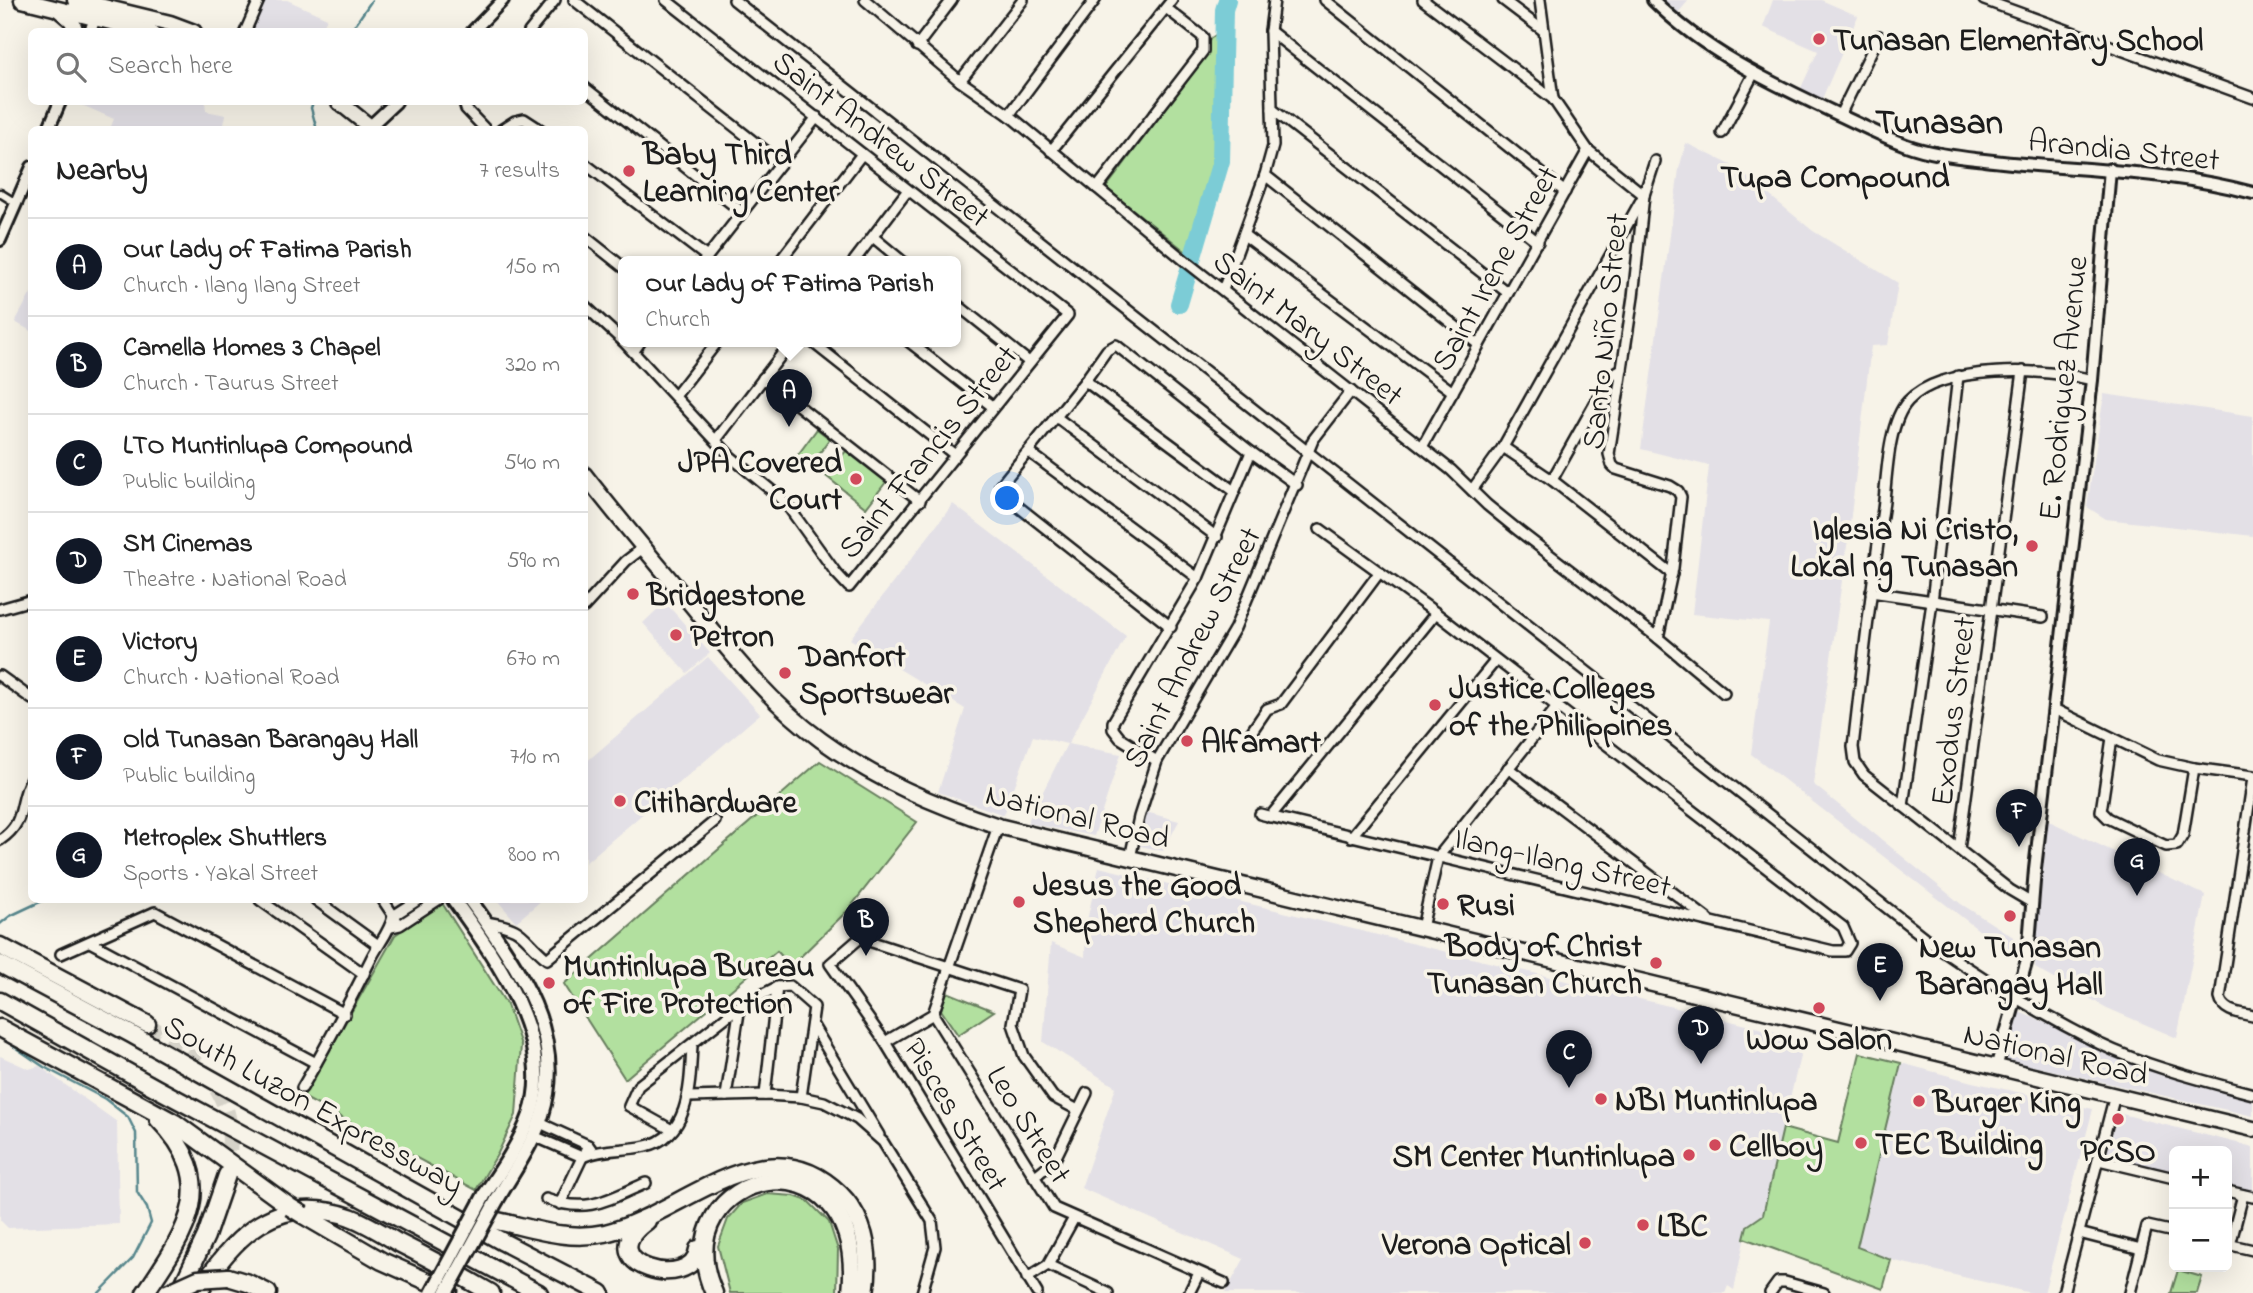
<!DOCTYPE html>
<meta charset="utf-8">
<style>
body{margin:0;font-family:"Indie Flower",sans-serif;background:#f2f2f2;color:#222}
.controls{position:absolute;right:21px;bottom:21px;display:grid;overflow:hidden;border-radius:10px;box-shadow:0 7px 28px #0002}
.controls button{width:63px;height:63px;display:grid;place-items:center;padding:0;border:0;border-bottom:2px solid #e0e0e0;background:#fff;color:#222;font:35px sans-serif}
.you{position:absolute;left:1008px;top:499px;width:24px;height:24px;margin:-18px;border:5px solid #fff;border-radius:50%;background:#1a73e8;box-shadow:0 0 0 10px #1a73e833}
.badge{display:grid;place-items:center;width:46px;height:46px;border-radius:50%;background:#111827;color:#fff;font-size:23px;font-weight:700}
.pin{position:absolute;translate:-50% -58px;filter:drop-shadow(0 2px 4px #0008)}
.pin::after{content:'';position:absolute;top:37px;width:24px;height:21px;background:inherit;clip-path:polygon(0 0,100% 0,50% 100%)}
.popup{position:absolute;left:618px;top:256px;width:343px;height:91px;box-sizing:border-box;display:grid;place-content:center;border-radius:10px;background:#fff;filter:drop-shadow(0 2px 5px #0005);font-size:23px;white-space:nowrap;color:#767676}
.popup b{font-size:26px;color:#222}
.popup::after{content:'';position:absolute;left:50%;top:100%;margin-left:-14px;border:14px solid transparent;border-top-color:#fff}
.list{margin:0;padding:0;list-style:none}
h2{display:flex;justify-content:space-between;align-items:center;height:91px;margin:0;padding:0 28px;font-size:30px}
h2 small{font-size:23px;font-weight:400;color:#767676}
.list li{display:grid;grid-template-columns:46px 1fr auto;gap:21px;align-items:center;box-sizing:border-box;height:98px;padding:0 28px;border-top:2px solid #e0e0e0}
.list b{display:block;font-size:26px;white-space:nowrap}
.list p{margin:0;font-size:23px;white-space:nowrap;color:#767676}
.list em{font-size:23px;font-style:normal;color:#767676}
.icon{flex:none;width:38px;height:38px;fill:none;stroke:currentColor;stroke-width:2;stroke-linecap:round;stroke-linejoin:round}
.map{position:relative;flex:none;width:2253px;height:1293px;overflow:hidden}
.search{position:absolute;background:#fff;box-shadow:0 7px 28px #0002;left:28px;top:28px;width:560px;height:77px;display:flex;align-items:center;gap:18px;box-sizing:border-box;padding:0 24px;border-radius:10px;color:#767676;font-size:26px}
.panel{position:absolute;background:#fff;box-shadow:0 7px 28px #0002;left:28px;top:126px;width:560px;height:777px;border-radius:10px}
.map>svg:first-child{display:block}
.built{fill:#e3e0e6}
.green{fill:#b2e09f;stroke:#677e5e;stroke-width:2}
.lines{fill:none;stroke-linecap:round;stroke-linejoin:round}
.stream{stroke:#56868c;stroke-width:2.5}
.river{stroke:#7cccd6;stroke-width:18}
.motorway-tunnel{stroke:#d6d3c9;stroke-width:16;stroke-dasharray:16 8;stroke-linecap:butt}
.pedestrian-casing{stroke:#1c1c1c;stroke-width:11}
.minor-casing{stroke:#1c1c1c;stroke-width:14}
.tertiary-casing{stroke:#1c1c1c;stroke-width:16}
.secondary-casing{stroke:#1c1c1c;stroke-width:18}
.trunk-casing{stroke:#1c1c1c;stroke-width:19}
.motorway-casing{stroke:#1c1c1c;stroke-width:21}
.pedestrian{stroke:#f7f3e8;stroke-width:6}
.minor{stroke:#f7f3e8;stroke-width:9}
.tertiary{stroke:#f7f3e8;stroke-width:10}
.secondary{stroke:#f7f3e8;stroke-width:12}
.trunk{stroke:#f7f3e8;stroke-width:14}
.motorway{stroke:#f7f3e8;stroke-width:16}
.secondary-bridge-casing{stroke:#1c1c1c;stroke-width:18;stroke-linecap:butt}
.motorway-bridge-casing{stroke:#1c1c1c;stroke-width:21;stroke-linecap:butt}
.secondary-bridge{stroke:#f7f3e8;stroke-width:12}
.motorway-bridge{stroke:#f7f3e8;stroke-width:16}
.poi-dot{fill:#d1495b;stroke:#f7f3e8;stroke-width:2.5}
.labels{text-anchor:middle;stroke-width:7;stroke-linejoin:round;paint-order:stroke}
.poi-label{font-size:32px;font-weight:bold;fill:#1c1c1c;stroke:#f7f3e8;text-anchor:start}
.street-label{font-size:32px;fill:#1c1c1c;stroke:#f7f3e8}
.neighbourhood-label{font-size:33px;font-weight:bold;fill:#1c1c1c;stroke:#f7f3e8}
.quarter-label{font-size:35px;font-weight:bold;fill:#1c1c1c;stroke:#f7f3e8}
</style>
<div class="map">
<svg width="2253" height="1293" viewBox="0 0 2253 1293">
<rect width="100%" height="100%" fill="#f7f3e8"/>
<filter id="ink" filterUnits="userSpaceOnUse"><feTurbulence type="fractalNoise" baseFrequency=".0143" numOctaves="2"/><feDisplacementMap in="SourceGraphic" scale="14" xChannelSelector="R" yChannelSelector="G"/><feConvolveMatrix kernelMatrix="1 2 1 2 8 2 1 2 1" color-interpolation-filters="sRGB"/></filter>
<g filter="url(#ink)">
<g class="built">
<polygon points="264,0 287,0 327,18 321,31 249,32"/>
<polygon points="1661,0 1689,0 1678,13"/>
<polygon points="1773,0 1821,0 1858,16 1821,101 1800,90 1818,51 1763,27"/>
<polygon points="75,102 205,102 206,111 226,115 223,129 110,129 114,119"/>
<polygon points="1686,143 1735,167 1813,231 1898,283 1888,345 1871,346 1849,532 1813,784 1961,904 2018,940 2011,955 1751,754 1769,622 1692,614 1709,466 1641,449 1679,169"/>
<polygon points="31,293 32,331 31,331 15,322"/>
<polygon points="2104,394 2253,416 2253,536 2106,519 2087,507"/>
<polygon points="953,504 1126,636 1068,744 1121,754 1094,836 1027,823 1067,744 1033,736 1004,815 938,792 965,709 850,639"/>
<polygon points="665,602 710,653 687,673 643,623"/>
<polygon points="708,657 760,714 585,863 585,763"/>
<polygon points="1146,812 1179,821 1163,851 1140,846 1140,837"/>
<polygon points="2047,820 2205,895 2177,1038 2107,1008 2035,968 2041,869"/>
<polygon points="1099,867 1804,1039 1763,1215 1747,1226 1734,1290 1728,1286 1725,1293 1225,1293 1244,1259 1081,1188 1116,1087 1043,1042 1051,943 1085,957 1086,925"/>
<polygon points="497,900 542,900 516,922"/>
<polygon points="2019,1012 2080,1037 2253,1097 2253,1116 2006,1060"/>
<polygon points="0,1056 29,1069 39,1066 117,1122 119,1224 8,1228 0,1220"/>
<polygon points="1901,1063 1972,1082 2093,1109 2044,1293 2031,1293 1891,1260 1857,1247"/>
<polygon points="2118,1113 2253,1147 2253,1193 2227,1186 2227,1151 2174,1151 2174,1174 2106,1157"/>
</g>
<g class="green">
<polygon points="1220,32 1216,158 1190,255 1106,188 1201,62 1210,39"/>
<polygon points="817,429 830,439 810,466 797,456"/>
<polygon points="846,451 886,482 866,508 826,476"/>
<polygon points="820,761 917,822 848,910 791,966 777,951 625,1079 564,984"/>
<polygon points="442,903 507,1005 521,1045 516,1115 498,1153 476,1190 303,1097 395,935"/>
<polygon points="947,992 994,1011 958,1035 941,1010"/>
<polygon points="1860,1053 1901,1063 1857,1247 1891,1260 1883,1289 1744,1238 1747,1226 1763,1215 1783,1128 1838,1143"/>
<polygon points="767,1194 794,1196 808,1201 829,1222 838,1250 837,1293 730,1293 718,1246 728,1219 742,1203"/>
<polygon points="2178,1270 2202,1277 2197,1293 2171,1293"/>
</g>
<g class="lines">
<g class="stream">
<polyline points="350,32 372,0"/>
<polyline points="313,102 311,108 317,130"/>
<polyline points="0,924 10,916 44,900"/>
<polyline points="0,1037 44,1067 105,1099 128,1117 136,1133 137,1192 147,1208 151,1223 133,1258 99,1293"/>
</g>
<polyline class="river" points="1179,304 1221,161 1224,10 1227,0"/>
<path class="motorway-tunnel" d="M147,1024c35,24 76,54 82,99 2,16 0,33 -2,50"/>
<defs>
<polyline id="pedestrian" points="0,193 16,203"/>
<g id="minor">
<polyline points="574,0 781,163"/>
<path d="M734,0l1200,945c53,37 109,70 166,99 48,23 102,36 153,50"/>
<polyline points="865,0 960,81 1009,115 1184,260 1451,470 1487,505 1519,531 1658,638 1724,693"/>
<polyline points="1325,0 1565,192"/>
<polyline points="1423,0 1553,99 1588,150 1644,195"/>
<polyline points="1503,0 1544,31"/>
<polyline points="1540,0 1553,99"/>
<polyline points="1984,0 2253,98"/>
<polyline points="1270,31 1538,242"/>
<polyline points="245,32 259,0"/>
<polyline points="529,32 555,0"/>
<polyline points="917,46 952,0"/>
<polyline points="960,81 1023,0"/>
<polyline points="584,87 742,212"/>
<polyline points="464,102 466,109 486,130"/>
<polyline points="1272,109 1508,293"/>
<polyline points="1009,115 1095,0"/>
<polyline points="1840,115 1879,36"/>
<polyline points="501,130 515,121 524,119 541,130"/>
<polyline points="1722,133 1754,73"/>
<polyline points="1051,151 1172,0"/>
<polyline points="584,163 707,257"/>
<polyline points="1265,175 1479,345"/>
<polyline points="1097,188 1203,51 1203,37 1166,8"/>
<polyline points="1644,195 1633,297 1609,454 1612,465 1616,469 1670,486 1678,491 1681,497 1673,568 1658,638"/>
<polyline points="1244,235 1453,392"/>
<polyline points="584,236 623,267"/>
<polyline points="873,237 902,261"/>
<polyline points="704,261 817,117"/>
<polyline points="780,261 862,154"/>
<polyline points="854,261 908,190"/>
<polyline points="1223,290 1265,175 1273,146 1270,31 1274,0"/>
<polyline points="955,303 1029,362"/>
<polyline points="584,305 623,341"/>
<polyline points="623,341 731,457 777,495 790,509 836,573 849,587 1068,315 666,0"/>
<polyline points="811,341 955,455"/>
<polyline points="908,341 993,407"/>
<polyline points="634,351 641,341"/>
<polyline points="763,378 920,501"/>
<polyline points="1085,381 1234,491"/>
<polyline points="676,395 718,341"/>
<polyline points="1056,417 1217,537"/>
<polyline points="716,440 792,341"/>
<polyline points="1422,447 1588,150"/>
<polyline points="1503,447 1552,480 1672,574"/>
<polyline points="1029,452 1198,578"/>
<polyline points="1552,480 1611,375 1622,369"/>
<polyline points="1000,486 1085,381 1107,350 1116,345 1251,452 1297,485"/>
<polyline points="1472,490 1503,447 1644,195 1655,161"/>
<polyline points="1015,504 1171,627"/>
<polyline points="1871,592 2043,617"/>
<polyline points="584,607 626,561 643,548"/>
<polyline points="0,609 32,600"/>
<polyline points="0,676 32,699"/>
<polyline points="2054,709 2158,760 2194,768 2253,776"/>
<polyline points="1250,734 1267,709 1281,704 1379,573"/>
<polyline points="2112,738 2101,811 2108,818 2166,846 2177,845 2183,835 2194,768"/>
<polyline points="1157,761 1120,738 1113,729 1113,722 1198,578 1251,452"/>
<polyline points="1508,768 1708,919"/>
<path d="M2253,778l-33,220c3,14 20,15 33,18"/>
<polyline points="1903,806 1932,602 1958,376"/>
<polyline points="1260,814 1833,951 1845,951 1850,943 1843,927 1436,613 1320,529"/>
<polyline points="1270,817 1436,613"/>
<polyline points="1351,837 1496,660"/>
<path d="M0,840c28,-19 17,-37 32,-63"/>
<polyline points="1959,849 2023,371"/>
<polyline points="1130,858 1139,817 1157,761 1235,628 1313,440 1351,391"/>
<polyline points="260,900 364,974"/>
<polyline points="316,900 378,945"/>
<polyline points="383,900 397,921"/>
<path d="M2032,903l-22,-13 -146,-115 -9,-13 -2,-15c9,-79 18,-159 30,-238 4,-30 4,-85 25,-108 34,-37 139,-33 184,-21"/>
<path d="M486,922c41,6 34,15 61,37l168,-138"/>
<polyline points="391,927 400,925 438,900"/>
<polyline points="1422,928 1438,857 1557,707"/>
<polyline points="90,942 316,1063"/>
<polyline points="61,954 155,912 345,1014"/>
<polyline points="933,1014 1054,1208 1224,1283"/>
<polyline points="812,1024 879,1135"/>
<polyline points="885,1042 933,1014 998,826"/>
<path d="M302,1088c25,-43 47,-85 69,-129 7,-15 19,-27 22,-43l25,-16"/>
<polyline points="765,1095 777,987"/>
<polyline points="726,1096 740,1006"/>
<polyline points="689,1097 765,1095 801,1097 824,1102 857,1119 883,1142 932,1221 935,1247 922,1293"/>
<polyline points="540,1123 588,1145 591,1149"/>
<polyline points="672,1130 629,1106 638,1086 740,1006 777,987 790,986 814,1007 801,1097"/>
<path d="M534,1136l48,21c20,-9 43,-6 64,-11 45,-10 44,-65 46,-101"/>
<polyline points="2099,1160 2174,1178"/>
<polyline points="1034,1177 1054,1161 1087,1093"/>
<polyline points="2227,1191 2253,1197"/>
<path d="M546,1199c43,15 61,1 100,-16"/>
<polyline points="560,1204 588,1145"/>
<polyline points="2079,1233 2141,1249"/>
<polyline points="2227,1244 2253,1250"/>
<polyline points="2230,1245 2243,1195"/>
<polyline points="1048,1265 1108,1293"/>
<polyline points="1027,1278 1048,1265 1074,1218"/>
<polyline points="1037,1293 885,1042 830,964 860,938 1019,990 1013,1024 1024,1056 1053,1097 1078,1110"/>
<polyline points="1189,1293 1199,1273"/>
<polyline points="1770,1293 1778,1282 1785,1282 1824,1293"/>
<polyline points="2063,1293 2115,1095"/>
<polyline points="2130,1293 2147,1226 2174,1232"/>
</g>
<g id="tertiary">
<path d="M1653,0c51,51 116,82 180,112 24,11 48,24 73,33 24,9 53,12 78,15 90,11 181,9 269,33"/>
<polyline points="90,32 95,18"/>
<polyline points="472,32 503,0"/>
<polyline points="48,130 60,102"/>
<polyline points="366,130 396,102"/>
<polyline points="0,240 32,167"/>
<polyline points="1996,1068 2028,956 2035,869 2092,380 2110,169"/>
</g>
<g id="secondary">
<path d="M454,900c41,57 102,140 76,215 -10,28 -28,54 -45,79"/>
<path d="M470,900c45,63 98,133 72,215 -9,30 -30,58 -45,85"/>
</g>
<g id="trunk">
<polyline points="22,0 151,32"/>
<polyline points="75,0 170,23 194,32"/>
<polyline points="59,10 72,21 76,32"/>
<polyline points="339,102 374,130"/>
<path d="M584,474c34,44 70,86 105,128 40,49 81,101 132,138 55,40 114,65 177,86l1255,303"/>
</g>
<g id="motorway">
<polyline points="0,946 147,1024"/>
<polyline points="0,964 131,1034 503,1242 601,1293"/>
<polyline points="0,1001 156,1088 539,1293"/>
<polyline points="0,1028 175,1123 290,1207"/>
<polyline points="303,1215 382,1261 449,1291"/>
<path d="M474,1217c44,5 86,26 131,16 77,-18 160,-113 235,-39 27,27 31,63 25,99"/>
<path d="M647,1221c-61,44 47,72 51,28"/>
<polyline points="228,1277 248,1283 268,1293"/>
<path d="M145,1293c42,-62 76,-110 13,-174"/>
<polyline points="179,1293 206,1236 227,1175"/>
<path d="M198,1293c36,-58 79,-101 152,-76 16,6 32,16 47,25 32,16 63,33 94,51"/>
<path d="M714,1293c-56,-124 154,-172 137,0"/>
</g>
</defs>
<use href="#pedestrian" class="pedestrian-casing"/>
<use href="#minor" class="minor-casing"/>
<use href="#tertiary" class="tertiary-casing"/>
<use href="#secondary" class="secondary-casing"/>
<use href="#trunk" class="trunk-casing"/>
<use href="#motorway" class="motorway-casing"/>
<use href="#pedestrian" class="pedestrian"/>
<use href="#minor" class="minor"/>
<use href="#tertiary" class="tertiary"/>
<use href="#secondary" class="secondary"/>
<use href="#trunk" class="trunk"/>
<use href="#motorway" class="motorway"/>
<defs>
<g id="secondary-bridge">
<polyline points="432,1293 485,1194"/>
<polyline points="446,1293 497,1200"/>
</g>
<g id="motorway-bridge">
<polyline points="290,1207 303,1215"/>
<polyline points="167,1293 198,1279 228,1277"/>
</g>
</defs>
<use href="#secondary-bridge" class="secondary-bridge-casing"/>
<use href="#motorway-bridge" class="motorway-bridge-casing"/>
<use href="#secondary-bridge" class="secondary-bridge"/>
<use href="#motorway-bridge" class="motorway-bridge"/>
</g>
</g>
<g class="poi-dot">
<circle cx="1819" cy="39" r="7"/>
<circle cx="629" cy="171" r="7"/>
<circle cx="856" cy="479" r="7"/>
<circle cx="2032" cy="546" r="7"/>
<circle cx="633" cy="594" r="7"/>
<circle cx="676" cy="635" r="7"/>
<circle cx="785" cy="673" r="7"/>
<circle cx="1435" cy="705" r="7"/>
<circle cx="1187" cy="741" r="7"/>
<circle cx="620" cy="801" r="7"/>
<circle cx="1019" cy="902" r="7"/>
<circle cx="1443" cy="904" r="7"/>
<circle cx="2010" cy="916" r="7"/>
<circle cx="1656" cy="963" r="7"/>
<circle cx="549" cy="983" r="7"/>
<circle cx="1819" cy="1008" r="7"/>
<circle cx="1601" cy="1099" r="7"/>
<circle cx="1919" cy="1101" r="7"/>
<circle cx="2118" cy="1119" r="7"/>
<circle cx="1861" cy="1143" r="7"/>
<circle cx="1715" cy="1145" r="7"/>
<circle cx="1689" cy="1155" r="7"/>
<circle cx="1643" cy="1225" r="7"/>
<circle cx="1585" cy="1243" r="7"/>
</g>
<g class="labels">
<g class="poi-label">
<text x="1833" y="50">Tunasan Elementary School</text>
<text x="643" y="164">Baby Third<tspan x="643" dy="37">Learning Center</tspan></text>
<text x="842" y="472" text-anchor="end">JPA Covered<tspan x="842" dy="37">Court</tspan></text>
<text x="2018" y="539" text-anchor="end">Iglesia Ni Cristo,<tspan x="2018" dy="37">Lokal ng Tunasan</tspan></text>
<text x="647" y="605">Bridgestone</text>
<text x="690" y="646">Petron</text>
<text x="799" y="666">Danfort<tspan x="799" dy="37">Sportswear</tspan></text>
<text x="1449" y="698">Justice Colleges<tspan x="1449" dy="37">of the Philippines</tspan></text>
<text x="1201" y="752">Alfamart</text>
<text x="634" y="812">Citihardware</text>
<text x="1033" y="895">Jesus the Good<tspan x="1033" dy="37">Shepherd Church</tspan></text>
<text x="1457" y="915">Rusi</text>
<text x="1642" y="956" text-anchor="end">Body of Christ<tspan x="1642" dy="37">Tunasan Church</tspan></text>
<text x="2010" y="957" text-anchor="middle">New Tunasan<tspan x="2010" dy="37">Barangay Hall</tspan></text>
<text x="563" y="976">Muntinlupa Bureau<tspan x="563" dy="37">of Fire Protection</tspan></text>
<text x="1819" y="1049" text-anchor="middle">Wow Salon</text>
<text x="1615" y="1110">NBI Muntinlupa</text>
<text x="1933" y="1112">Burger King</text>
<text x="1875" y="1154">TEC Building</text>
<text x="1729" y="1156">Cellboy</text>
<text x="2118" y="1161" text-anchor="middle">PCSO</text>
<text x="1675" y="1166" text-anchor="end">SM Center Muntinlupa</text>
<text x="1657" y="1236">LBC</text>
<text x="1571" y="1254" text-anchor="end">Verona Optical</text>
</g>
<g class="street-label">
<text transform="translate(882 138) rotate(38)" y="11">Saint Andrew Street</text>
<text transform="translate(2124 149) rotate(6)" y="11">Arandia Street</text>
<text transform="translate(1494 268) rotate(-61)" y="11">Saint Irene Street</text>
<text transform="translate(1309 327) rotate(38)" y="11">Saint Mary Street</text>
<text transform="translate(1604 331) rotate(-84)" y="11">Santo Niño Street</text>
<text transform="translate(2062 388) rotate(-84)" y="11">E. Rodriguez Avenue</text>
<text transform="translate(927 451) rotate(-51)" y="11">Saint Francis Street</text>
<text transform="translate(1191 647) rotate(-63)" y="11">Saint Andrew Street</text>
<text transform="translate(1952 711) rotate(-83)" y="11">Exodus Street</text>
<text transform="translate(1078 815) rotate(14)" y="11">National Road</text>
<text transform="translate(1563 861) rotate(13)" y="11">Ilang-Ilang Street</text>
<text transform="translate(2056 1053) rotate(13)" y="11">National Road</text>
<text transform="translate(314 1104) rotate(29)" y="11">South Luzon Expressway</text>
<text transform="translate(957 1114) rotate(59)" y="11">Pisces Street</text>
<text transform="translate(1030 1124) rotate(58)" y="11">Leo Street</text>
</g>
<g class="neighbourhood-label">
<text x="1835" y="187">Tupa Compound</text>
</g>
<g class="quarter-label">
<text x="1939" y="133">Tunasan</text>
</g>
</g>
</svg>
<div class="controls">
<button>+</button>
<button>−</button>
</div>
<div class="you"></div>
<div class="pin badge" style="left:789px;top:427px">A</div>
<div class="popup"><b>Our Lady of Fatima Parish</b>Church</div>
<div class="pin badge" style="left:866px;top:956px">B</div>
<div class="pin badge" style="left:1569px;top:1088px">C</div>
<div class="pin badge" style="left:1701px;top:1064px">D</div>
<div class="pin badge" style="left:1880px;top:1001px">E</div>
<div class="pin badge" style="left:2019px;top:847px">F</div>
<div class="pin badge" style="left:2137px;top:896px">G</div>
<div class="search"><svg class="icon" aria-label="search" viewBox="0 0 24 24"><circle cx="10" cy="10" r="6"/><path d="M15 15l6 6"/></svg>Search here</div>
<section class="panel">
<h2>Nearby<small>7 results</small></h2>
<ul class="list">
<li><span class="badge">A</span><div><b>Our Lady of Fatima Parish</b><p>Church · Ilang Ilang Street</p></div><em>150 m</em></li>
<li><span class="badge">B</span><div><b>Camella Homes 3 Chapel</b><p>Church · Taurus Street</p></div><em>320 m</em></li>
<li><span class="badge">C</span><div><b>LTO Muntinlupa Compound</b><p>Public building</p></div><em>540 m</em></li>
<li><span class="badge">D</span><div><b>SM Cinemas</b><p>Theatre · National Road</p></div><em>590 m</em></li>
<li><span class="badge">E</span><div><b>Victory</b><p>Church · National Road</p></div><em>670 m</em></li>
<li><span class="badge">F</span><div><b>Old Tunasan Barangay Hall</b><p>Public building</p></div><em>710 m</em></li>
<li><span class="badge">G</span><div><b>Metroplex Shuttlers</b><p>Sports · Yakal Street</p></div><em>800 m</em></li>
</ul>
</section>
</div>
